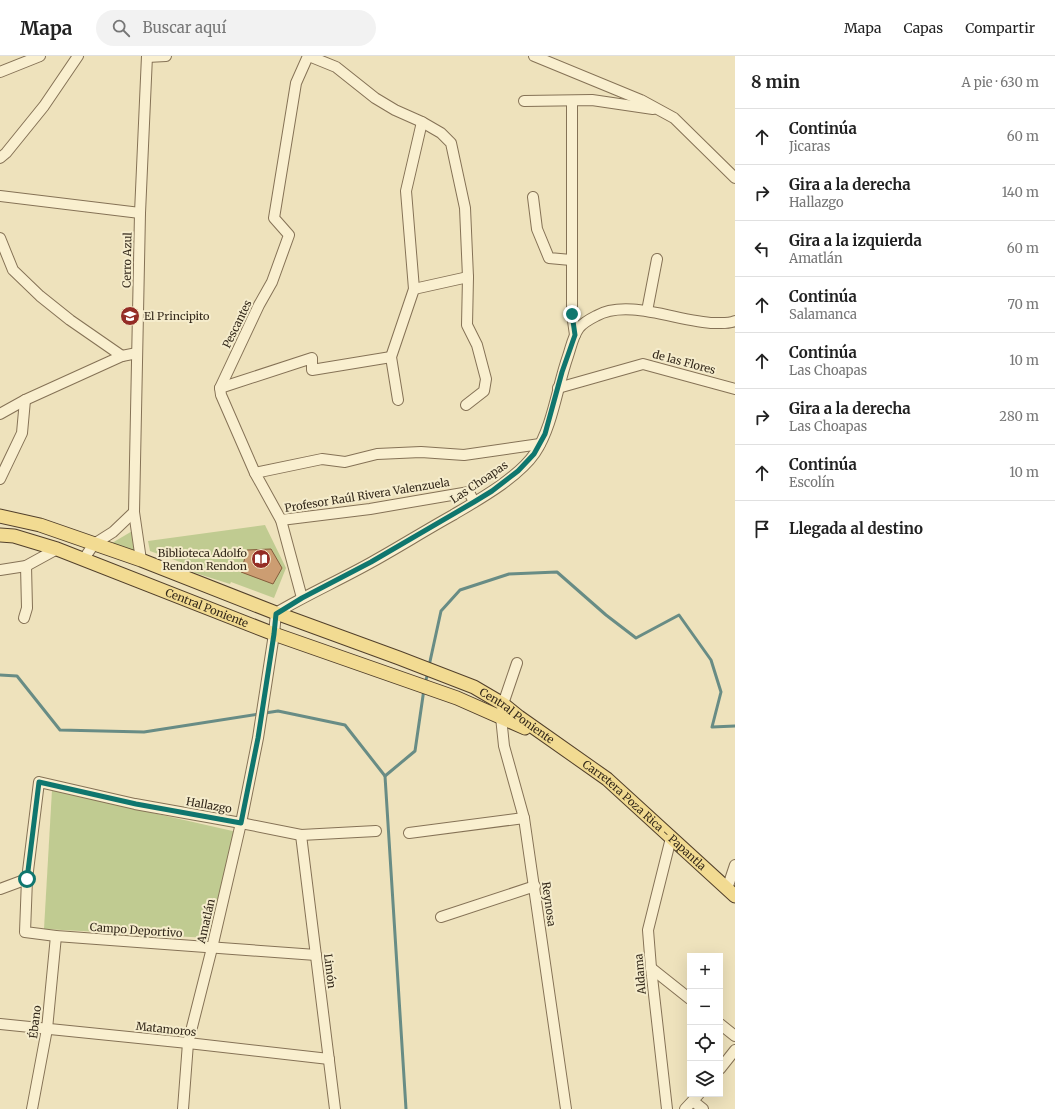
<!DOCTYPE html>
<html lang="es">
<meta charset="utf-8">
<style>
body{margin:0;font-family:Merriweather,serif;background:#f2f2f2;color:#222}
.controls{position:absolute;right:12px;bottom:12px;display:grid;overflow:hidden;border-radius:0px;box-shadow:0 4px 16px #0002}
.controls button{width:36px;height:36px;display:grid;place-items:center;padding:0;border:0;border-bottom:1px solid #e0e0e0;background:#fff;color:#222;font:20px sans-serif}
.stop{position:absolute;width:12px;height:12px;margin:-9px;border:3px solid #0f766e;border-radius:50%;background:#fff}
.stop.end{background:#0f766e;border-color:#fff;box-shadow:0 1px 4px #0008}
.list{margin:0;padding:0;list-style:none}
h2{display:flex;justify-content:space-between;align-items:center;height:52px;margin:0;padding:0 16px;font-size:17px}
h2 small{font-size:13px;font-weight:400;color:#767676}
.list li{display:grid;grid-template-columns:26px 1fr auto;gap:12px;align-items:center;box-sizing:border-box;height:56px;padding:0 16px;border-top:1px solid #e0e0e0}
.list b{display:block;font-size:15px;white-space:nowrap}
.list p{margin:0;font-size:13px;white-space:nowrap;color:#767676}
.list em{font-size:13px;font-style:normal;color:#767676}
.icon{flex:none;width:22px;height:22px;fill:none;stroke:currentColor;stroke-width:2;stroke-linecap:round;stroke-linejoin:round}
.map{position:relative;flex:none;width:735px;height:1053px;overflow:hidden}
header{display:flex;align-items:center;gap:24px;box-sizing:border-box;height:56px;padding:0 20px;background:#fff;border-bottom:1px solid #e0e0e0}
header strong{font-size:19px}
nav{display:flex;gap:22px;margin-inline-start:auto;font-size:14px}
.search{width:280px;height:36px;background:#f2f2f2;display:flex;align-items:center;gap:10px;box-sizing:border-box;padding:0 14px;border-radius:22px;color:#767676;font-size:15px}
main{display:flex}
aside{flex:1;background:#fff}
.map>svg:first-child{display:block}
.green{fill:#c0cb91}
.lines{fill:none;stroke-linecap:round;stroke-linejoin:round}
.stream{stroke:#688c85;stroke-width:3}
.building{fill:#cc9d72;stroke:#845d3c}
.minor-casing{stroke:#857256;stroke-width:12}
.major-casing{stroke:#52402b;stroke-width:15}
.minor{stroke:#f9efcf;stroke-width:10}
.major{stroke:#f2db92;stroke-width:13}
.route{stroke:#0f766e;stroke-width:5}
.labels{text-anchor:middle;stroke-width:4;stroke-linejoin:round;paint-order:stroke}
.street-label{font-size:11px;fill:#34291b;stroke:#f5eccc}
.poi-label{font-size:11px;fill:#34291b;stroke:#f5eccc;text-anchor:start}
</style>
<header>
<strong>Mapa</strong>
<div class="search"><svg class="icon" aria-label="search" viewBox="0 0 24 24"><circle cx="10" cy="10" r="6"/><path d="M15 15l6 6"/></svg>Buscar aquí</div>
<nav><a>Mapa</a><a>Capas</a><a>Compartir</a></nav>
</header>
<main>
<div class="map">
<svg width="735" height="1053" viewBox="0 0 735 1053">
<rect width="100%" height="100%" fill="#eee2bc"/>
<g class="green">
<polygon points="265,469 286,512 274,542 231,526 230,528 189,515 191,510 150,495 148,485"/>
<polygon points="134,474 136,497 112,487"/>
<polygon points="52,734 237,776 209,882 44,873"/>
</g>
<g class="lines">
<g class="stream">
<polyline points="429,610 441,555 460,534 509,518 557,516 606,559 636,582 679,559 711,604 721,636 712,671 735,670"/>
<polyline points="0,619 17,620 60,674 144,676 278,655 345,669 385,720 406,1053"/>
<polyline points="425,628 428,616"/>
<polyline points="385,720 415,695 424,633"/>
</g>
</g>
<polygon class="building" points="271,493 282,512 273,528 241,516 247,494"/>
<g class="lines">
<defs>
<g id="minor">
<polyline points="309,0 336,11 375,42 395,54 422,66 441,77 451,87 465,152 468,221 467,269 477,289 486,323 484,335 466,349"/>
<polyline points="534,0 641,44 674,62 735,122"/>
<polyline points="147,1 166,0"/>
<polyline points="0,16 40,0"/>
<polyline points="524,45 592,44 653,53"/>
<polyline points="572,45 572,258 575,279"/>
<polyline points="0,102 6,97 44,50 78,0"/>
<polyline points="0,140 140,157"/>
<polyline points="533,141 537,173 549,202 571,204"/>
<polyline points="0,182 13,214 40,240 70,264 122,300"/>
<polyline points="414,233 468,221"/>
<polyline points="647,255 657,203"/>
<polyline points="220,332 312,302 312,314 391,301"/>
<polyline points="558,332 643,308 735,333"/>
<polyline points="398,344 391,301 414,233 406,135 422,66"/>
<polyline points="0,358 25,344 122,300 137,297"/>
<polyline points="255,417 322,403 345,406 377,398 421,396 464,399 540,388"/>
<polyline points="0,423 22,377 25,344"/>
<polyline points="281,464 370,453 469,436 474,446"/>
<polyline points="83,504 94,488 113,476 134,456"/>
<polyline points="141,504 134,456 140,157 147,0"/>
<polyline points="0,514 26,510 57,493"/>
<polyline points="302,542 281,464 255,417 221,339 220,332 259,249 272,226 289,179 274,162 296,27 308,0"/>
<polyline points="24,562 27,552 26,510"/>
<polyline points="517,607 503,648 501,661 504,690 524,762 566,1053"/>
<polyline points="409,777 524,762"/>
<polyline points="301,779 335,1053"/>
<polyline points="0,833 27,823"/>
<polyline points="727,833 735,809"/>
<polyline points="441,861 535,830"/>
<polyline points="316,899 56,880 25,876 27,823 39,726 135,748 241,767 301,779 376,775"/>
<polyline points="651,912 690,943"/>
<polyline points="0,968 188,987 329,1003"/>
<polyline points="720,968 735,980"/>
<polyline points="720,1013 735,994"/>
<polyline points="693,1045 703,1053"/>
<polyline points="32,1053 47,973 56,880"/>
<path d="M183,1053l5,-66 24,-95 29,-125 17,-85 16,-104 2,-21c32,-19 64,-33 96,-51 27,-15 54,-32 81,-47 25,-15 65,-37 82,-62 18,-27 22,-66 33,-97 3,-9 5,-20 11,-28 4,-5 11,-9 17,-12 32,-18 83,6 118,7 8,0 14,1 21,-2"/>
<polyline points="667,1053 651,912 648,874 671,782"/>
<polyline points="685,1053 699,1038"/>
</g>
<g id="major">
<path id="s1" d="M0,460l40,9 101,35 135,53 123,45 75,29 29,17 16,13 88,62 128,117"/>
<path id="s2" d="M0,479l14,1 43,13 217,85 183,64 68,30"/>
</g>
</defs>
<use href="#minor" class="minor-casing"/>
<use href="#major" class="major-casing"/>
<use href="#minor" class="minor"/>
<use href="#major" class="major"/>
</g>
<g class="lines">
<polyline class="route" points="27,823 39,726 136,748 241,767 258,682 274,578 276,558 302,542 371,506 474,446 492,435 518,415 534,398 545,378 562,316 575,279 572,258"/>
</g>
<defs>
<symbol id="school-disc" viewBox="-11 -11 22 22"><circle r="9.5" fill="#942d26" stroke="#f5eccc"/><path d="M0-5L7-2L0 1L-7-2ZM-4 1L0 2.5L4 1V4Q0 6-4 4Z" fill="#fff"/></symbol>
<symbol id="library-disc" viewBox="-11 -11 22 22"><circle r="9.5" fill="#942d26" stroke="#f5eccc"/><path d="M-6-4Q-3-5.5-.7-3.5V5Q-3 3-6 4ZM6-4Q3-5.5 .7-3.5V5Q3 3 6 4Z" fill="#fff"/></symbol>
</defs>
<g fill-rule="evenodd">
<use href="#school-disc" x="119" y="249" width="22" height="22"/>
<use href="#library-disc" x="250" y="492" width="22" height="22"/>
</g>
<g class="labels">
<g class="street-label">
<text transform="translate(127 204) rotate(-89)" y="4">Cerro Azul</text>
<text transform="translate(237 268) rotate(-64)" y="4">Pescantes</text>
<text transform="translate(684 306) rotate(15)" y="4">de las Flores</text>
<text transform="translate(479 426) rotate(-34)" y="4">Las Choapas</text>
<text transform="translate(367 439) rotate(-9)" y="4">Profesor Raúl Rivera Valenzuela</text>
<text dy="4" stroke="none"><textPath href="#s2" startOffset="220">Central Poniente</textPath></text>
<text dy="4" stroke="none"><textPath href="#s1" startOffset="556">Central Poniente</textPath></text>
<text transform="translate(209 749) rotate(10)" y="4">Hallazgo</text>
<text dy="4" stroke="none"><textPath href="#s1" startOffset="718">Carretera Poza Rica - Papantla</textPath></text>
<text transform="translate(549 848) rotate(82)" y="4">Reynosa</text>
<text transform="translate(206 865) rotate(-77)" y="4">Amatlán</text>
<text transform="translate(136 874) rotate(4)" y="4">Campo Deportivo</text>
<text transform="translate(330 915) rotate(83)" y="4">Limón</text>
<text transform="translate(640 918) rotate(-95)" y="4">Aldama</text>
<text transform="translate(35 966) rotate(-83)" y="4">Ébano</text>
<text transform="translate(166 973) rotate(6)" y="4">Matamoros</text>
</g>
<g class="poi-label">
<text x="144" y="264">El Principito</text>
<text x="247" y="501" text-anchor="end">Biblioteca Adolfo<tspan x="247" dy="13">Rendon Rendon</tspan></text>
</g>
</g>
</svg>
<div class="controls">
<button>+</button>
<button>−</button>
<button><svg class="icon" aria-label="locate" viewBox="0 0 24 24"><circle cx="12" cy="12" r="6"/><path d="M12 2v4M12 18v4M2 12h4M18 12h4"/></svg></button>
<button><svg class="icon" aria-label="layers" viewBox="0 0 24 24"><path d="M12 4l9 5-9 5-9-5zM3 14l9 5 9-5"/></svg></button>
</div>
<div class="stop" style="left:27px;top:823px"></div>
<div class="stop end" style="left:572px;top:258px"></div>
</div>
<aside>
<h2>8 min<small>A pie · 630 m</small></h2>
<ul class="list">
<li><svg class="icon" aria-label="ahead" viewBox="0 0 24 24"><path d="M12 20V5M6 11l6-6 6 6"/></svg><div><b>Continúa</b><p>Jicaras</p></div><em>60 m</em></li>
<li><svg class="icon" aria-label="right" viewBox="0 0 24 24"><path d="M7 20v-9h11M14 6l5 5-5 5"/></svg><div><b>Gira a la derecha</b><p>Hallazgo</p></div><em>140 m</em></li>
<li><svg class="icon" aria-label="left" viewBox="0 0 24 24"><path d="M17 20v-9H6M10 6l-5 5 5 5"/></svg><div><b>Gira a la izquierda</b><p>Amatlán</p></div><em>60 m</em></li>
<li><svg class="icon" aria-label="ahead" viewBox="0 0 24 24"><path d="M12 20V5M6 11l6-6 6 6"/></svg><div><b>Continúa</b><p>Salamanca</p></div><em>70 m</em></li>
<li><svg class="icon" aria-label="ahead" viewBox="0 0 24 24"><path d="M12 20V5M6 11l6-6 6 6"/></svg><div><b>Continúa</b><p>Las Choapas</p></div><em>10 m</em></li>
<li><svg class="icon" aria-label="right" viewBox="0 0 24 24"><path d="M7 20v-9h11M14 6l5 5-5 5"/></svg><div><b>Gira a la derecha</b><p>Las Choapas</p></div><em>280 m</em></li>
<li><svg class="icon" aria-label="ahead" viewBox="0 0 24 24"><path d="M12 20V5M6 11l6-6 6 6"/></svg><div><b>Continúa</b><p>Escolín</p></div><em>10 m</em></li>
<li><svg class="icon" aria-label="arrive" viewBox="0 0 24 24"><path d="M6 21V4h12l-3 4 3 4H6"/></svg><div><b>Llegada al destino</b></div></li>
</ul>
</aside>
</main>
